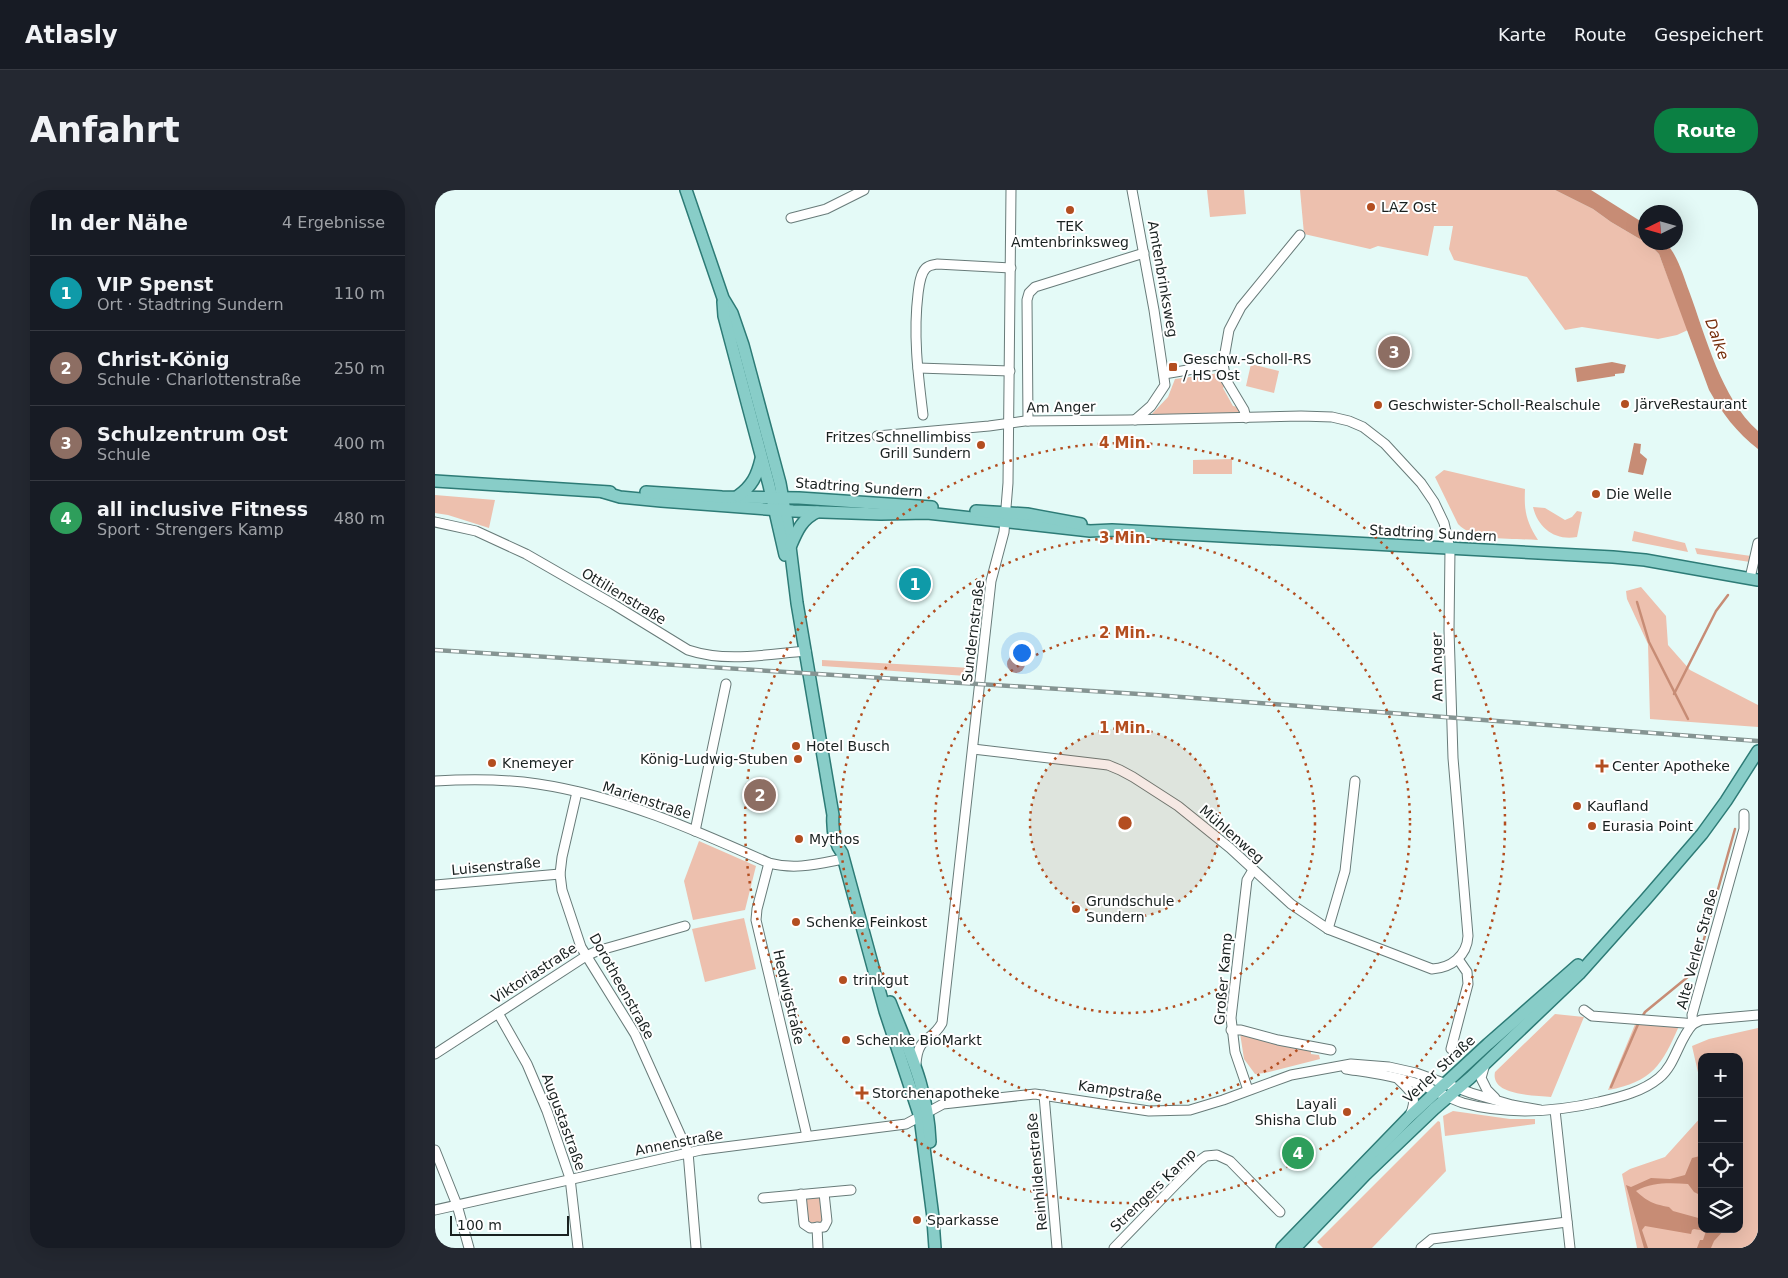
<!DOCTYPE html>
<html lang="de">
<meta charset="utf-8">
<style>
body{margin:0;font-family:"DejaVu Sans",sans-serif;background:#242831;color:#f1f3f6}
.controls{position:absolute;right:15px;bottom:15px;display:grid;overflow:hidden;border-radius:10px;box-shadow:0 5px 20px #0002}
.controls button{width:45px;height:45px;display:grid;place-items:center;padding:0;border:0;border-bottom:1px solid #363941;background:#171b24;color:#f1f3f6;font:25px sans-serif}
.compass{position:absolute;left:1203px;top:15px;width:45px;height:45px;border-radius:50%;background:#171b24;box-shadow:0 5px 20px #0002;rotate:265deg}
.scale{position:absolute;left:15px;bottom:12px;width:119px;box-sizing:border-box;padding-left:5px;border:2px solid #192120;border-top:0;font-size:14px;line-height:18px;white-space:nowrap;color:#192120;-webkit-text-stroke:4px #fff;paint-order:stroke}
.you{position:absolute;left:586px;top:462px;width:18px;height:18px;margin:-12px;border:4px solid #fff;border-radius:50%;background:#1a73e8;box-shadow:0 0 0 8px #1a73e833}
.badge{display:grid;place-items:center;width:32px;height:32px;border-radius:50%;background:#0b8043;color:#fff;font-size:16px;font-weight:700}
.pin{position:absolute;translate:-50% -50%;border:2px solid #fff;box-shadow:0 1px 5px #0006}
.list{margin:0;padding:0;list-style:none}
h2{display:flex;justify-content:space-between;align-items:center;height:65px;margin:0;padding:0 20px;font-size:21px}
h2 small{font-size:16px;font-weight:400;color:#9ea1a6}
.list li{display:grid;grid-template-columns:32px 1fr auto;gap:15px;align-items:center;box-sizing:border-box;height:75px;padding:0 20px;border-top:1px solid #363941}
.list b{display:block;font-size:19px;white-space:nowrap}
.list p{margin:0;font-size:16px;white-space:nowrap;color:#9ea1a6}
.list em{font-size:16px;font-style:normal;color:#9ea1a6}
.icon{flex:none;width:28px;height:28px;fill:none;stroke:currentColor;stroke-width:2;stroke-linecap:round;stroke-linejoin:round}
.map{position:relative;flex:none;width:1323px;height:1058px;overflow:hidden;border-radius:20px}
header{display:flex;align-items:center;gap:30px;box-sizing:border-box;height:70px;padding:0 25px;background:#171b24;border-bottom:1px solid #363941}
header strong{font-size:24px}
nav{display:flex;gap:28px;margin-inline-start:auto;font-size:18px}
.intro{display:flex;align-items:center;justify-content:space-between;box-sizing:border-box;height:120px;padding:0 30px}
h1{margin:0;font-size:35px}
.button{padding:12px 22px;border-radius:20px;background:#0b8043;color:#fff;font-size:18px;font-weight:700}
main{display:flex;gap:30px;padding:0 30px}
aside{flex:1;background:#171b24;border-radius:20px;box-shadow:0 5px 20px #0002}
.map>svg:first-child{display:block}
.green{fill:#edc0ae}
.water{fill:#c78c75}
.lines{fill:none;stroke-linecap:round;stroke-linejoin:round}
.stream{stroke:#c78c75;stroke-width:2.5}
.minor-casing{stroke:#687b79;stroke-width:11}
.major-casing{stroke:#2d7b76;stroke-width:14}
.minor{stroke:#fff;stroke-width:9}
.major{stroke:#88cdc8;stroke-width:11}
.rail-casing{stroke:#859492;stroke-width:4.5}
.rail{stroke:#fff;stroke-width:2.5;stroke-dasharray:8;stroke-linecap:butt}
.ring{fill:none;stroke:#b34e20;stroke-width:2.5;stroke-dasharray:2.5 5}
.poi-dot{fill:#b34e20;stroke:#fff;stroke-width:2}
.labels{text-anchor:middle;stroke-width:4;stroke-linejoin:round;paint-order:stroke}
.poi-label{font-size:14px;fill:#192120;stroke:#fff;text-anchor:start}
.street-label{font-size:14px;fill:#192120;stroke:#fff}
.water-label{font-size:15px;font-style:italic;fill:#752d0a;stroke:#fff}
.centre{fill:#b34e20;stroke:#fff;stroke-width:2.5}
.ring-label{font-size:15px;text-anchor:middle;font-weight:bold;fill:#b34e20;stroke:#fff;stroke-width:4;stroke-linejoin:round;paint-order:stroke}
</style>
<header>
<strong>Atlasly</strong>
<nav><a>Karte</a><a>Route</a><a>Gespeichert</a></nav>
</header>
<div class="intro"><h1>Anfahrt</h1><a class="button">Route</a></div>
<main>
<aside>
<h2>In der Nähe<small>4 Ergebnisse</small></h2>
<ul class="list">
<li><span class="badge" style="background:#0f9aa8">1</span><div><b>VIP Spenst</b><p>Ort · Stadtring Sundern</p></div><em>110 m</em></li>
<li><span class="badge" style="background:#8d6e63">2</span><div><b>Christ-König</b><p>Schule · Charlottenstraße</p></div><em>250 m</em></li>
<li><span class="badge" style="background:#8d6e63">3</span><div><b>Schulzentrum Ost</b><p>Schule</p></div><em>400 m</em></li>
<li><span class="badge" style="background:#2e9e5b">4</span><div><b>all inclusive Fitness</b><p>Sport · Strengers Kamp</p></div><em>480 m</em></li>
</ul>
</aside>
<div class="map">
<svg width="1323" height="1058" viewBox="0 0 1323 1058">
<rect width="100%" height="100%" fill="#e4faf7"/>
<g class="green">
<polygon points="772,0 809,0 811,24 775,27"/>
<polygon points="865,0 1120,0 1158,19 1176,32 1215,55 1224,64 1253,140 1242,145 1223,149 1147,137 1130,140 1092,87 1019,70 1014,59 1018,36 999,36 993,66 943,56 935,59 869,44"/>
<polygon points="816,174 844,181 839,203 811,196"/>
<polygon points="785,183 791,194 788,198 798,216 803,217 808,223 715,226 733,207 740,189"/>
<polygon points="797,269 797,284 758,284 758,270"/>
<path d="M1009,280l81,19c-1,22 1,32 13,51 -24,-2 -63,2 -80,-16l-23,-47z"/>
<polygon points="0,305 60,310 54,338 13,325 0,323"/>
<path d="M1098,317l12,1 20,12 7,-3 5,-6 5,1 -5,25c-22,4 -39,-9 -44,-30z"/>
<polygon points="1199,341 1250,353 1253,362 1197,351"/>
<polygon points="1260,358 1316,366 1315,372 1262,364"/>
<polygon points="1206,397 1231,426 1233,455 1255,480 1323,515 1323,537 1215,529 1213,454 1192,409 1191,401"/>
<polygon points="387,470 537,478 536,482 531,486 387,476"/>
<polygon points="264,651 321,676 310,720 258,730 249,691"/>
<polygon points="309,728 321,779 270,792 257,739"/>
<path d="M1120,824l29,3 -33,80c-17,-2 -61,-1 -56,-25z"/>
<path d="M1201,832l43,4c-17,39 -27,56 -71,64z"/>
<polygon points="1323,838 1323,1043 1314,1058 1202,1058 1187,984 1195,979 1230,967 1267,926 1267,1039 1304,1039 1304,867 1267,867 1267,900 1257,856 1274,849"/>
<polygon points="805,843 876,860 876,864 884,865 885,869 830,883 820,884 809,869"/>
<polygon points="1018,921 1075,929 1100,929 1100,934 1010,946 1008,926"/>
<polygon points="1003,931 1005,932 1011,981 937,1058 888,1058 882,1052"/>
<polygon points="385,1007 388,1032 373,1033 370,1009"/>
</g>
<g class="water">
<path d="M1120,0h36l54,34v18l21,1c12,13 17,32 23,48 17,46 32,107 69,140v18c-21,-16 -36,-36 -49,-59l-50,-136 -9,-9 -39,-23 -18,-13z"/>
<polygon points="1177,172 1191,175 1189,183 1180,184 1180,186 1142,192 1140,178"/>
<polygon points="1199,253 1206,254 1205,263 1212,269 1208,285 1193,282"/>
<circle cx="581" cy="474" r="9"/>
<path d="M1265,966h2v40l-8,-4 -6,-8c-19,-1 -35,-2 -52,7 12,11 17,13 33,16l4,4 29,8v10h23l-11,12 -3,7h-14l3,-8h3l3,-9 -12,-2 -2,1 -1,4 -46,-8 -3,4 6,18h-4l-18,-63 5,2 20,-9 19,1 15,-4 7,-17z"/>
</g>
<g class="lines">
<g class="stream">
<polyline points="1202,412 1214,452 1253,529"/>
<polyline points="1239,504 1281,421 1293,405"/>
<polyline points="1207,827 1210,822 1260,781 1300,639"/>
<polyline points="1176,897 1204,832"/>
</g>
<defs>
<g id="minor">
<polyline points="697,0 719,120 730,195 716,216 700,230"/>
<polyline points="356,28 391,19 429,0"/>
<polyline points="483,178 575,181"/>
<polyline points="729,184 788,174"/>
<path d="M488,225c-5,-41 -10,-80 -5,-121 1,-8 2,-20 8,-26 3,-3 7,-3 11,-4l74,4"/>
<polyline points="811,228 809,220 791,190 788,174 794,140 806,117 865,45"/>
<polyline points="593,231 592,110 594,103 600,97 709,63"/>
<path d="M442,246l112,-10 36,-5 103,-1 173,-4 31,1 17,4 14,6 22,17 36,39 13,19 10,21 6,26 -1,81 4,128 15,178c-1,20 -17,32 -36,33l-104,-40 -37,-25 -61,-56 -52,-42 -45,-29 -13,-7 -12,-5 -135,-16"/>
<path d="M0,332l41,9 50,23 87,50 75,46c39,13 79,4 118,1"/>
<polyline points="1315,388 1323,353"/>
<path d="M0,591c34,-2 70,-2 103,3 81,12 157,46 231,79 26,7 48,1 74,-4"/>
<polyline points="142,602 127,667 125,684 127,700 146,757 200,844 253,962 261,1058"/>
<polyline points="260,641 291,494"/>
<polyline points="334,673 322,719 321,730 372,946"/>
<polyline points="0,695 125,684"/>
<polyline points="893,739 910,681 920,591"/>
<polyline points="1149,820 1157,826 1249,833 1258,834 1266,830 1323,825"/>
<polyline points="63,823 92,874 112,921 135,988 143,1058"/>
<polyline points="796,840 806,840 843,850 896,860"/>
<polyline points="1016,859 1033,794 1032,782 1023,769"/>
<polyline points="0,864 151,766 162,761 250,736"/>
<path d="M481,874c2,-29 15,-21 26,-41l49,-442 13,-49 4,-49 3,-293"/>
<polyline points="1050,874 1046,888 1052,900 1060,908"/>
<path d="M911,879c25,4 50,7 75,16 14,5 27,13 42,18 44,12 92,9 136,-1 21,-5 43,-10 60,-24 17,-14 19,-38 34,-54l-1,-9 52,-186v-15"/>
<path d="M964,890c13,12 19,18 11,35"/>
<polyline points="813,900 800,862 796,828 812,690 818,680"/>
<polyline points="609,905 622,1058"/>
<polyline points="1120,920 1135,1058"/>
<polyline points="0,960 22,1015 34,1058"/>
<polyline points="366,1004 369,1034 375,1038 389,1037 392,1031 389,1003"/>
<polyline points="328,1008 416,1000"/>
<polyline points="0,1020 266,960 471,934 508,914 600,904 714,921 755,920 788,910 856,885 916,874 954,877 981,883 1036,903 1077,915 1105,920"/>
<polyline points="382,1037 383,1058"/>
<polyline points="679,1058 742,993 764,971 771,966 782,965 795,971 845,1022"/>
<polyline points="986,1058 997,1049 1132,1032"/>
</g>
<g id="major">
<path d="M251,0l37,108 9,15 11,32 37,138 7,39 10,81 36,212c-1,14 1,27 9,38l43,158 35,106 14,108"/>
<polyline points="288,112 289,126 334,295 350,365"/>
<polyline points="0,291 175,302"/>
<polyline points="168,302 185,307 226,311 358,321 446,324 492,323 655,341 677,340 1178,367 1210,370 1323,390"/>
<polyline points="211,302 287,307 364,308 497,317"/>
<path d="M303,306c14,-10 19,-20 23,-37"/>
<polyline points="541,321 592,324 646,334"/>
<path d="M356,355c6,-14 11,-26 26,-33"/>
<path d="M455,812c19,49 38,86 40,140"/>
<polyline points="498,1030 500,1058"/>
<polyline points="847,1058 974,927 1053,854 1143,775"/>
<polyline points="860,1058 931,984 999,919 1035,888 1144,784 1211,709 1267,644 1291,611 1323,561"/>
</g>
</defs>
<use href="#minor" class="minor-casing"/>
<use href="#major" class="major-casing"/>
<use href="#minor" class="minor"/>
<use href="#major" class="major"/>
<defs>
<polyline id="rail" points="0,460 720,505 1323,551"/>
</defs>
<use href="#rail" class="rail-casing"/>
<use href="#rail" class="rail"/>
</g>
<circle cx="690" cy="633" r="95" fill="#b34e20" fill-opacity=".12"/>
<g class="ring">
<circle cx="690" cy="633" r="95"/>
<circle cx="690" cy="633" r="190"/>
<circle cx="690" cy="633" r="285"/>
<circle cx="690" cy="633" r="380"/>
</g>
<g class="poi-dot">
<circle cx="936" cy="17" r="5"/>
<circle cx="635" cy="20" r="5"/>
<rect x="733" y="172" width="10" height="10" rx="2.5"/>
<circle cx="1190" cy="214" r="5"/>
<circle cx="943" cy="215" r="5"/>
<circle cx="546" cy="255" r="5"/>
<circle cx="1161" cy="304" r="5"/>
<circle cx="361" cy="556" r="5"/>
<circle cx="363" cy="569" r="5"/>
<circle cx="57" cy="573" r="5"/>
<path d="M1164.5 568.5h5v5h5v5h-5v5h-5v-5h-5v-5h5z"/>
<circle cx="1142" cy="616" r="5"/>
<circle cx="1157" cy="636" r="5"/>
<circle cx="364" cy="649" r="5"/>
<circle cx="641" cy="719" r="5"/>
<circle cx="361" cy="732" r="5"/>
<circle cx="408" cy="790" r="5"/>
<circle cx="411" cy="850" r="5"/>
<path d="M424.5 895.5h5v5h5v5h-5v5h-5v-5h-5v-5h5z"/>
<circle cx="912" cy="922" r="5"/>
<circle cx="482" cy="1030" r="5"/>
</g>
<g class="labels">
<g class="poi-label">
<text x="946" y="22">LAZ Ost</text>
<text x="635" y="41" text-anchor="middle">TEK<tspan x="635" dy="16">Amtenbrinksweg</tspan></text>
<text x="748" y="174">Geschw.-Scholl-RS<tspan x="748" dy="16">/ HS Ost</tspan></text>
<text x="1200" y="219">JärveRestaurant</text>
<text x="953" y="220">Geschwister-Scholl-Realschule</text>
<text x="536" y="252" text-anchor="end">Fritzes Schnellimbiss<tspan x="536" dy="16">Grill Sundern</tspan></text>
<text x="1171" y="309">Die Welle</text>
<text x="371" y="561">Hotel Busch</text>
<text x="353" y="574" text-anchor="end">König-Ludwig-Stuben</text>
<text x="67" y="578">Knemeyer</text>
<text x="1177" y="581">Center Apotheke</text>
<text x="1152" y="621">Kaufland</text>
<text x="1167" y="641">Eurasia Point</text>
<text x="374" y="654">Mythos</text>
<text x="651" y="716">Grundschule<tspan x="651" dy="16">Sundern</tspan></text>
<text x="371" y="737">Schenke Feinkost</text>
<text x="418" y="795">trinkgut</text>
<text x="421" y="855">Schenke BioMarkt</text>
<text x="437" y="908">Storchenapotheke</text>
<text x="902" y="919" text-anchor="end">Layali<tspan x="902" dy="16">Shisha Club</tspan></text>
<text x="492" y="1035">Sparkasse</text>
</g>
<g class="street-label">
<text transform="translate(728 89) rotate(80)" y="5">Amtenbrinksweg</text>
<text transform="translate(626 217) rotate(-1)" y="5">Am Anger</text>
<text transform="translate(424 297) rotate(4)" y="5">Stadtring Sundern</text>
<text transform="translate(998 343) rotate(3)" y="5">Stadtring Sundern</text>
<text transform="translate(189 406) rotate(31)" y="5">Ottilienstraße</text>
<text transform="translate(538 441) rotate(-83)" y="5">Sundernstraße</text>
<text transform="translate(1002 477) rotate(-91)" y="5">Am Anger</text>
<text transform="translate(212 610) rotate(18)" y="5">Marienstraße</text>
<text transform="translate(797 644) rotate(41)" y="5">Mühlenweg</text>
<text transform="translate(61 676) rotate(-5)" y="5">Luisenstraße</text>
<text transform="translate(1262 759) rotate(-75)" y="5">Alte Verler Straße</text>
<text transform="translate(99 783) rotate(-33)" y="5">Viktoriastraße</text>
<text transform="translate(788 789) rotate(-85)" y="5">Großer Kamp</text>
<text transform="translate(187 796) rotate(61)" y="5">Dorotheenstraße</text>
<text transform="translate(354 807) rotate(77)" y="5">Hedwigstraße</text>
<text transform="translate(1004 879) rotate(-43)" y="5">Verler Straße</text>
<text transform="translate(685 901) rotate(8)" y="5">Kampstraße</text>
<text transform="translate(129 932) rotate(70)" y="5">Augustastraße</text>
<text transform="translate(244 952) rotate(-11)" y="5">Annenstraße</text>
<text transform="translate(602 982) rotate(-95)" y="5">Reinhildenstraße</text>
<text transform="translate(718 1000) rotate(-44)" y="5">Strengers Kamp</text>
</g>
<g class="water-label">
<text transform="translate(1282 149) rotate(70)" y="5">Dalke</text>
</g>
</g>
<circle cx="690" cy="633" r="8" class="centre"/>
<g class="ring-label">
<text x="690" y="258">4 Min.</text>
<text x="690" y="353">3 Min.</text>
<text x="690" y="448">2 Min.</text>
<text x="690" y="543">1 Min.</text>
</g>
</svg>
<div class="controls">
<button>+</button>
<button>−</button>
<button><svg class="icon" aria-label="locate" viewBox="0 0 24 24"><circle cx="12" cy="12" r="6"/><path d="M12 2v4M12 18v4M2 12h4M18 12h4"/></svg></button>
<button><svg class="icon" aria-label="layers" viewBox="0 0 24 24"><path d="M12 4l9 5-9 5-9-5zM3 14l9 5 9-5"/></svg></button>
</div>
<svg class="compass" viewBox="-18 -18 36 36"><path d="M0-13l5 13h-10z" fill="#e53935"/><path d="M0 13l5-13h-10z" fill="#9ea1a6"/></svg>
<div class="scale">100 m</div>
<div class="you"></div>
<div class="pin badge" style="left:480px;top:394px;background:#0f9aa8">1</div>
<div class="pin badge" style="left:325px;top:605px;background:#8d6e63">2</div>
<div class="pin badge" style="left:959px;top:162px;background:#8d6e63">3</div>
<div class="pin badge" style="left:863px;top:963px;background:#2e9e5b">4</div>
</div>
</main>
